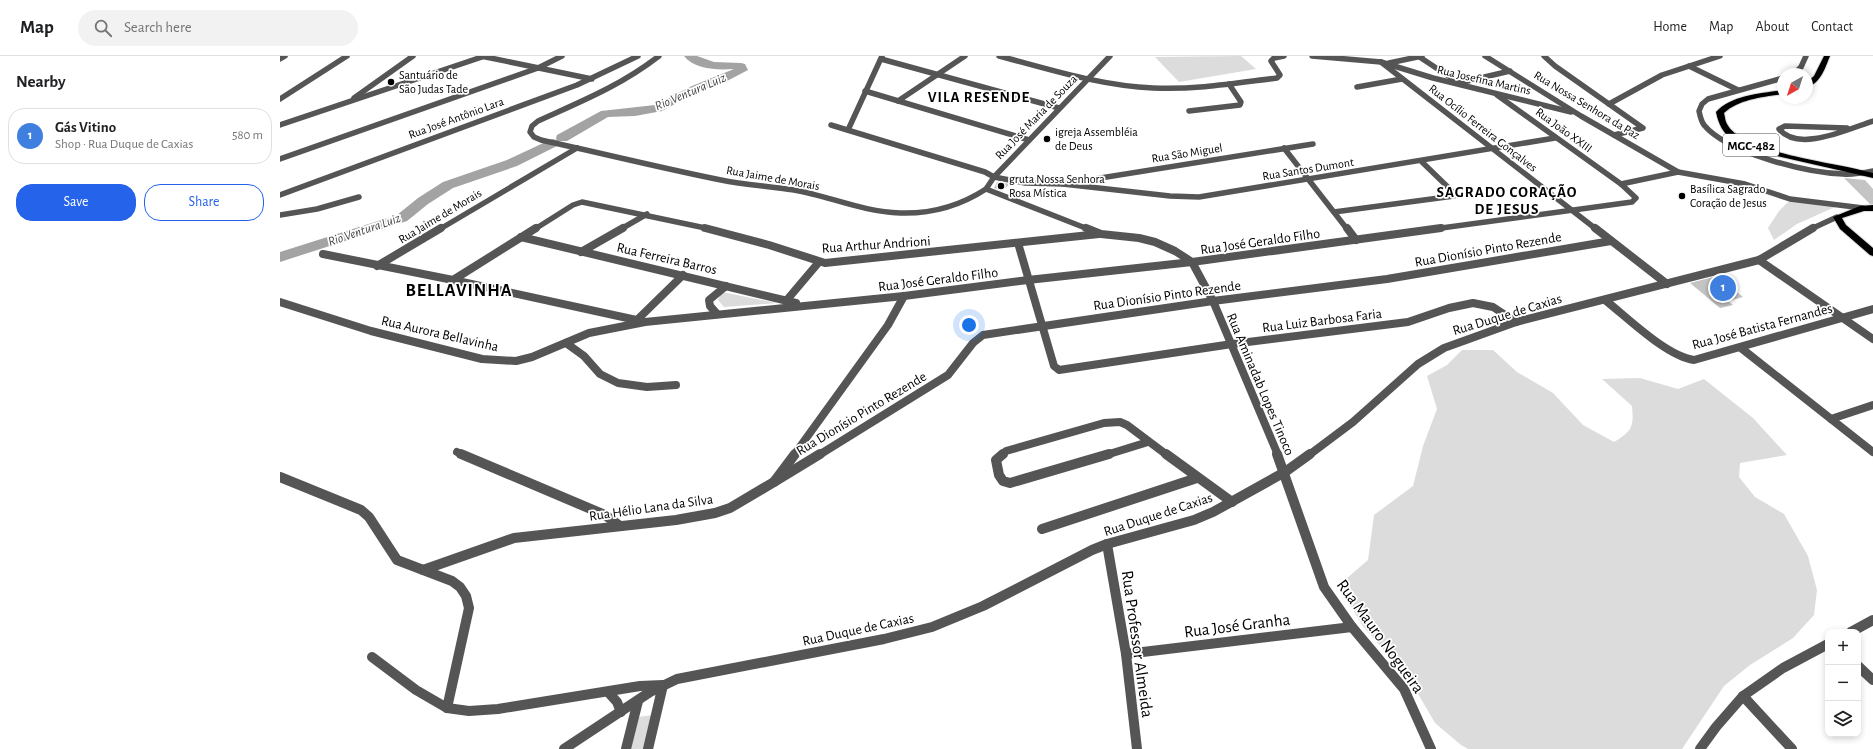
<!DOCTYPE html>
<meta charset="utf-8">
<style>
body{margin:0;font-family:"Alegreya Sans",sans-serif;background:#f2f2f2;color:#202124}
.controls{position:absolute;right:12px;bottom:12px;display:grid;overflow:hidden;border-radius:8px;box-shadow:0 2px 6px #0003}
.controls button{width:36px;height:36px;display:grid;place-items:center;padding:0;border:0;border-bottom:1px solid #e0e0e0;background:#fff;color:#202124;font:20px sans-serif}
.compass{position:absolute;left:1497px;top:12px;width:36px;height:36px;border-radius:50%;background:#fff;box-shadow:0 2px 6px #0003;rotate:219deg}
.you{position:absolute;left:689px;top:269px;width:14px;height:14px;margin:-10px;border:3px solid #fff;border-radius:50%;background:#1a73e8;box-shadow:0 0 0 6px #1a73e833}
.badge{display:grid;place-items:center;width:26px;height:26px;border-radius:50%;background:#2563eb;color:#fff;font-size:13px;font-weight:700}
.pin{position:absolute;translate:-50% -50%;border:2px solid #fff;box-shadow:0 1px 4px #0006}
.list{margin:0;padding:0;list-style:none}
h2{display:flex;justify-content:space-between;align-items:center;height:52px;margin:0;padding:0 16px;font-size:17px}
h2 small{font-size:13px;font-weight:400;color:#757577}
.list li{display:grid;grid-template-columns:26px 1fr auto;gap:12px;align-items:center;box-sizing:border-box;height:56px;margin:0 8px 8px;padding:0 8px;border:1px solid #e0e0e0;border-radius:16px}
.list b{display:block;font-size:15px;white-space:nowrap}
.list p{margin:0;font-size:13px;white-space:nowrap;color:#757577}
.list em{font-size:13px;font-style:normal;color:#757577}
.actions{display:flex;gap:8px;padding:12px 16px}
.actions a{flex:1;padding:9px 0;border:1px solid #2563eb;border-radius:16px;text-align:center;font-size:14px;color:#2563eb}
.actions .main{background:#2563eb;color:#fff}
.icon{flex:none;width:22px;height:22px;fill:none;stroke:currentColor;stroke-width:2;stroke-linecap:round;stroke-linejoin:round}
.map{position:relative;flex:none;width:1593px;height:693px;overflow:hidden}
header{display:flex;align-items:center;gap:24px;box-sizing:border-box;height:56px;padding:0 20px;background:#fff;border-bottom:1px solid #e0e0e0}
header strong{font-size:19px}
nav{display:flex;gap:22px;margin-inline-start:auto;font-size:14px}
.search{width:280px;height:36px;background:#f2f2f2;display:flex;align-items:center;gap:10px;box-sizing:border-box;padding:0 14px;border-radius:22px;color:#757577;font-size:15px}
main{display:flex}
aside{flex:1;background:#fff}
.map>svg:first-child{display:block}
.green{fill:#dcdcdc}
.lines{fill:none;stroke-linecap:round;stroke-linejoin:round}
.river{fill:#a3a3a3;fill-rule:evenodd}
.building{fill:#c4c4c4}
.trunk-casing{stroke:#dbdbdb;stroke-width:2}
.minor-far2{stroke:#555;stroke-width:5.5}
.minor-far1{stroke:#555;stroke-width:8}
.minor{stroke:#555;stroke-width:10}
.tertiary-far2{stroke:#555;stroke-width:5.5}
.tertiary-far1{stroke:#555;stroke-width:8}
.tertiary{stroke:#555;stroke-width:10}
.trunk{fill:#000;fill-rule:evenodd}
.poi-dot{fill:#000;stroke:#fff;stroke-width:1.5}
.labels{text-anchor:middle;stroke-width:3.5;stroke-linejoin:round;paint-order:stroke}
.far-poi-label{font-size:12px;fill:#000;stroke:#fff;text-anchor:start}
.far-street-label{font-size:12px;fill:#000;stroke:#fff}
.far-water-label{font-size:13px;font-style:italic;fill:#444;stroke:#fff}
.shield{fill:#fff;stroke:#4c4c4c;stroke-width:1}
.shield-label{font-size:13px;font-weight:bold;fill:#000}
.street-label{font-size:14px;fill:#000;stroke:#fff}
.far-district-label{font-size:15px;font-weight:bold;letter-spacing:1px;fill:#000;stroke:#fff}
.near-street-label{font-size:17px;fill:#000;stroke:#fff}
.district-label{font-size:18px;font-weight:bold;letter-spacing:1px;fill:#000;stroke:#fff}
</style>
<header>
<strong>Map</strong>
<div class="search"><svg class="icon" aria-label="search" viewBox="0 0 24 24"><circle cx="10" cy="10" r="6"/><path d="M15 15l6 6"/></svg>Search here</div>
<nav><a>Home</a><a>Map</a><a>About</a><a>Contact</a></nav>
</header>
<main>
<aside>
<h2>Nearby<small></small></h2>
<ul class="list">
<li><span class="badge" style="background:#3f7fe0">1</span><div><b>Gás Vitino</b><p>Shop · Rua Duque de Caxias</p></div><em>580 m</em></li>
</ul>
<div class="actions"><a class="main">Save</a><a>Share</a></div>
</aside>
<div class="map">
<svg width="1593" height="693" viewBox="0 0 1593 693">
<rect width="100%" height="100%" fill="#fff"/>
<g class="green">
<polygon points="961,0 976,13 899,26 875,1"/>
<polygon points="1510,144 1555,151 1517,168 1494,184 1488,172 1499,155"/>
<polygon points="442,236 497,247 444,251 438,244"/>
<path d="M1182,294h31l24,22 36,21 30,32 31,17c18,-11 20,-15 18,-36l-30,-27 38,-1 38,11 26,-10 49,39 34,37 -47,8 -1,14 16,20 29,17 24,42 9,34 -3,25 -21,23 -43,27 -26,21 -42,63h-214l-7,-4 -26,-22 -25,-43 -48,-55 -23,-40 29,-25 6,-45 39,-29 10,-40 14,-37 -10,-33 20,-11z"/>
<polygon points="374,659 366,693 349,693 357,661"/>
</g>
<g class="lines">
<g class="river">
<path d="M404,0h13l17,6 27,1 4,1 3,6 -21,11 -27,9 -38,21 -27,5 -27,1 -41,24h-10l-1,-3 1,-3 44,-24 54,-6 37,-19 42,-17c-16,1 -39,1 -50,-13z"/>
<polygon points="272,83 277,84 278,87 277,90 237,110 173,132 148,148 127,165 0,206 0,196 117,159 138,142 163,126 227,104"/>
</g>
</g>
<g class="building">
<polygon points="1564,122 1585,124 1593,133 1593,148 1590,148"/>
<polygon points="717,126 730,128 722,135 714,132"/>
<polygon points="1437,220 1463,241 1448,245 1453,249 1440,252 1410,227"/>
</g>
<g class="lines">
<defs>
<g id="trunk">
<path d="M1544,0h6c-5,12 -9,27 -23,31v-5l7,-6z"/>
<path d="M1503,34v4c-20,3 -44,5 -59,19 1,3 1,8 3,11 15,29 106,38 137,47l9,2v5l-114,-26c-23,-9 -38,-14 -43,-40 15,-17 46,-19 67,-22z"/>
<polygon points="1593,149 1593,155 1584,155 1562,162 1566,169 1593,192 1593,200 1590,199 1560,173 1553,161 1580,150"/>
</g>
</defs>
<use href="#trunk" class="trunk-casing"/>
<g class="minor-far2">
<polyline points="201,0 312,23"/>
<path d="M379,0c-39,30 -77,45 -121,65l-6,5 -2,6 4,5 7,3c60,13 120,28 180,40 24,5 49,6 73,10 35,6 69,22 106,23 31,1 60,-7 86,-24"/>
<path d="M719,0c50,13 102,30 154,32 42,2 83,-5 124,-10l3,-3 -9,-14 3,-3 10,-2"/>
<polyline points="1032,0 1101,6 1153,22 1291,56"/>
<polyline points="1138,0 1179,27"/>
<polyline points="1205,0 1301,60 1398,116 1465,128 1510,143 1583,152"/>
<polyline points="1264,0 1275,10 1363,72 1334,79"/>
<polyline points="0,3 5,0"/>
<polyline points="601,3 779,52"/>
<polyline points="1101,6 1316,173"/>
<polyline points="1109,7 1142,0"/>
<polyline points="1409,10 1458,34"/>
<polyline points="1514,18 1521,11 1526,0"/>
<path d="M1503,22l-75,21 -6,5 -3,7c1,5 2,10 5,14 23,28 103,48 139,49 10,1 20,-1 30,-3"/>
<polyline points="1179,27 1230,15"/>
<polyline points="1077,31 1122,23"/>
<polyline points="585,35 749,84"/>
<polyline points="1217,39 1341,128"/>
<polyline points="74,42 133,0"/>
<polyline points="0,43 67,0"/>
<polyline points="618,45 685,0"/>
<polyline points="1329,48 1382,19 1440,0"/>
<polyline points="909,55 960,49 961,46 949,28"/>
<polyline points="0,69 205,0"/>
<polyline points="551,69 705,116 714,121 706,133 808,173"/>
<path d="M1567,72l-62,-2 -6,3c19,24 69,0 94,-8"/>
<polyline points="568,74 602,0"/>
<polyline points="1004,92 1067,173"/>
<polyline points="0,103 258,12 282,0"/>
<polyline points="714,121 745,127 783,128 1033,88"/>
<polyline points="714,121 830,0"/>
<polyline points="783,128 890,140 919,141 1275,82"/>
<polyline points="0,139 297,29 358,0"/>
<polyline points="1054,156 1174,140 1174,137 1142,106"/>
<polyline points="0,159 37,153 79,141"/>
<polyline points="160,173 297,92"/>
<polyline points="255,173 293,149 302,146 430,173"/>
<polyline points="341,173 367,158"/>
<polyline points="1154,173 1352,146 1356,142 1341,128 1398,116"/>
</g>
<g class="minor-far1">
<polyline points="425,172 489,189 545,207 819,178"/>
<polyline points="806,172 821,178 859,182 875,186 895,195 912,206 933,245 998,399"/>
<polyline points="1067,172 1076,184"/>
<polyline points="1315,172 1387,228"/>
<polyline points="241,181 516,247"/>
<polyline points="738,187 774,310 779,314 952,288 1128,266 1169,252 1193,247 1213,251 1236,266"/>
<polyline points="301,196 343,172"/>
<polyline points="43,198 173,224 361,265"/>
<polyline points="1479,204 1593,283"/>
<polyline points="97,210 161,172"/>
<polyline points="173,224 256,172"/>
<path d="M1325,244c23,18 61,56 89,60l179,-51"/>
<polyline points="506,245 539,206"/>
<polyline points="0,246 91,275 202,303 236,305 252,301 309,277 365,266 624,240 748,224 912,206 1161,172"/>
<polyline points="437,258 430,250 429,244 446,230"/>
<polyline points="357,264 403,219"/>
<polyline points="286,287 304,300 320,318 338,327 367,331 396,329"/>
<polyline points="1461,292 1593,396"/>
<polyline points="1551,363 1593,349"/>
<polyline points="177,396 183,399"/>
<polyline points="514,399 608,269 624,240"/>
<polyline points="539,399 668,319 693,287 703,279 933,245 1107,223 1331,185"/>
<polyline points="722,399 726,395 824,367 840,366 847,369 887,399"/>
<polyline points="826,399 868,386"/>
</g>
<g class="minor">
<polyline points="181,398 325,459 340,470"/>
<polyline points="723,398 716,404 719,419 723,425 730,427 829,398"/>
<polyline points="886,398 952,446"/>
<polyline points="997,398 1044,531 1072,571 1124,633 1151,693"/>
<polyline points="0,421 81,454 89,461 117,504 172,525 180,531 186,540 189,552 167,652"/>
<polyline points="494,426 540,398"/>
<polyline points="762,473 917,422"/>
<polyline points="827,488 846,598 857,693"/>
<polyline points="143,514 234,482 396,464 435,457 450,452 494,426 515,398"/>
<polyline points="1571,576 1593,564"/>
<polyline points="846,598 1072,571"/>
<polyline points="92,601 136,634 167,652 189,655 218,653 360,630 383,629 368,693"/>
<polyline points="1578,610 1593,624"/>
<polyline points="1463,640 1512,693"/>
<polyline points="346,693 358,645"/>
<polyline points="1420,693 1436,671 1463,640 1503,612 1548,588"/>
</g>
<polyline class="tertiary-far2" points="1531,173 1557,161"/>
<polyline class="tertiary-far1" points="1029,399 1073,366 1138,308 1164,292 1236,266 1479,204 1533,172"/>
<g class="tertiary">
<polyline points="328,636 337,646 341,656"/>
<polyline points="284,693 370,636 397,623 604,583 652,571 703,550 812,494 827,488 914,464 933,456 1005,416 1030,398"/>
</g>
<use href="#trunk" class="trunk"/>
</g>
<g class="poi-dot">
<circle cx="111" cy="26" r="4"/>
<circle cx="767" cy="83" r="4"/>
<circle cx="721" cy="130" r="4"/>
<circle cx="1402" cy="140" r="4"/>
</g>
<g class="labels">
<g class="far-poi-label">
<text x="119" y="23">Santuário de<tspan x="119" dy="14">São Judas Tade</tspan></text>
<text x="775" y="80">igreja Assembléia<tspan x="775" dy="14">de Deus</tspan></text>
<text x="729" y="127">gruta Nossa Senhora<tspan x="729" dy="14">Rosa Mística</tspan></text>
<text x="1410" y="137">Basílica Sagrado<tspan x="1410" dy="14">Coração de Jesus</tspan></text>
</g>
<g class="far-street-label">
<text transform="translate(1204 24) rotate(13)" y="4">Rua Josefina Martins</text>
<text transform="translate(1307 49) rotate(31)" y="4">Rua Nossa Senhora da Paz</text>
<text transform="translate(756 61) rotate(-46)" y="4">Rua José Maria de Souza</text>
<text transform="translate(176 62) rotate(-20)" y="4">Rua José Antônio Lara</text>
<text transform="translate(1203 72) rotate(38)" y="4">Rua Ocílio Ferreira Gonçalves</text>
<text transform="translate(1284 74) rotate(36)" y="4">Rua João XXIII</text>
<text transform="translate(907 97) rotate(-9)" y="4">Rua São Miguel</text>
<text transform="translate(1028 113) rotate(-9)" y="4">Rua Santos Dumont</text>
<text transform="translate(493 122) rotate(10)" y="4">Rua Jaime de Morais</text>
<text transform="translate(160 160) rotate(-31)" y="4">Rua Jaime de Morais</text>
</g>
<g class="far-water-label">
<text transform="translate(410 35) rotate(-23)" y="5">Rio Ventura Luiz</text>
<text transform="translate(84 173) rotate(-19)" y="5">Rio Ventura Luiz</text>
</g>
<rect class="shield" x="1443" y="78" width="56" height="22" rx="3"/>
<g class="shield-label">
<text x="1471" y="94">MGC-482</text>
</g>
<g class="street-label">
<text transform="translate(980 185) rotate(-8)" y="5">Rua José Geraldo Filho</text>
<text transform="translate(596 188) rotate(-4)" y="5">Rua Arthur Andrioni</text>
<text transform="translate(1208 193) rotate(-10)" y="5">Rua Dionísio Pinto Rezende</text>
<text transform="translate(387 202) rotate(13)" y="5">Rua Ferreira Barros</text>
<text transform="translate(658 223) rotate(-7)" y="5">Rua José Geraldo Filho</text>
<text transform="translate(887 239) rotate(-8)" y="5">Rua Dionísio Pinto Rezende</text>
<text transform="translate(1227 258) rotate(-17)" y="5">Rua Duque de Caxias</text>
<text transform="translate(1042 264) rotate(-7)" y="5">Rua Luiz Barbosa Faria</text>
<text transform="translate(1482 270) rotate(-15)" y="5">Rua José Batista Fernandes</text>
<text transform="translate(160 277) rotate(13)" y="5">Rua Aurora Bellavinha</text>
<text transform="translate(981 328) rotate(67)" y="5">Rua Aminadab Lopes Tinoco</text>
<text transform="translate(581 357) rotate(-31)" y="5">Rua Dionísio Pinto Rezende</text>
<text transform="translate(371 451) rotate(-8)" y="5">Rua Hélio Lana da Silva</text>
<text transform="translate(878 458) rotate(-18)" y="5">Rua Duque de Caxias</text>
<text transform="translate(578 573) rotate(-12)" y="5">Rua Duque de Caxias</text>
</g>
<g class="far-district-label">
<text x="699" y="46">VILA RESENDE</text>
<text x="1227" y="141">SAGRADO CORAÇÃO<tspan x="1227" dy="17">DE JESUS</tspan></text>
</g>
<g class="near-street-label">
<text transform="translate(957 569) rotate(-7)" y="6">Rua José Granha</text>
<text transform="translate(1101 580) rotate(54)" y="6">Rua Mauro Nogueira</text>
<text transform="translate(858 588) rotate(82)" y="6">Rua Professor Almeida</text>
</g>
<g class="district-label">
<text x="179" y="240">BELLAVINHA</text>
</g>
</g>
</svg>
<div class="controls">
<button>+</button>
<button>−</button>
<button><svg class="icon" aria-label="layers" viewBox="0 0 24 24"><path d="M12 4l9 5-9 5-9-5zM3 14l9 5 9-5"/></svg></button>
</div>
<svg class="compass" viewBox="-18 -18 36 36"><path d="M0-13l5 13h-10z" fill="#e53935"/><path d="M0 13l5-13h-10z" fill="#757577"/></svg>
<div class="you"></div>
<div class="pin badge" style="left:1443px;top:232px;background:#3f7fe0">1</div>
</div>
</main>
